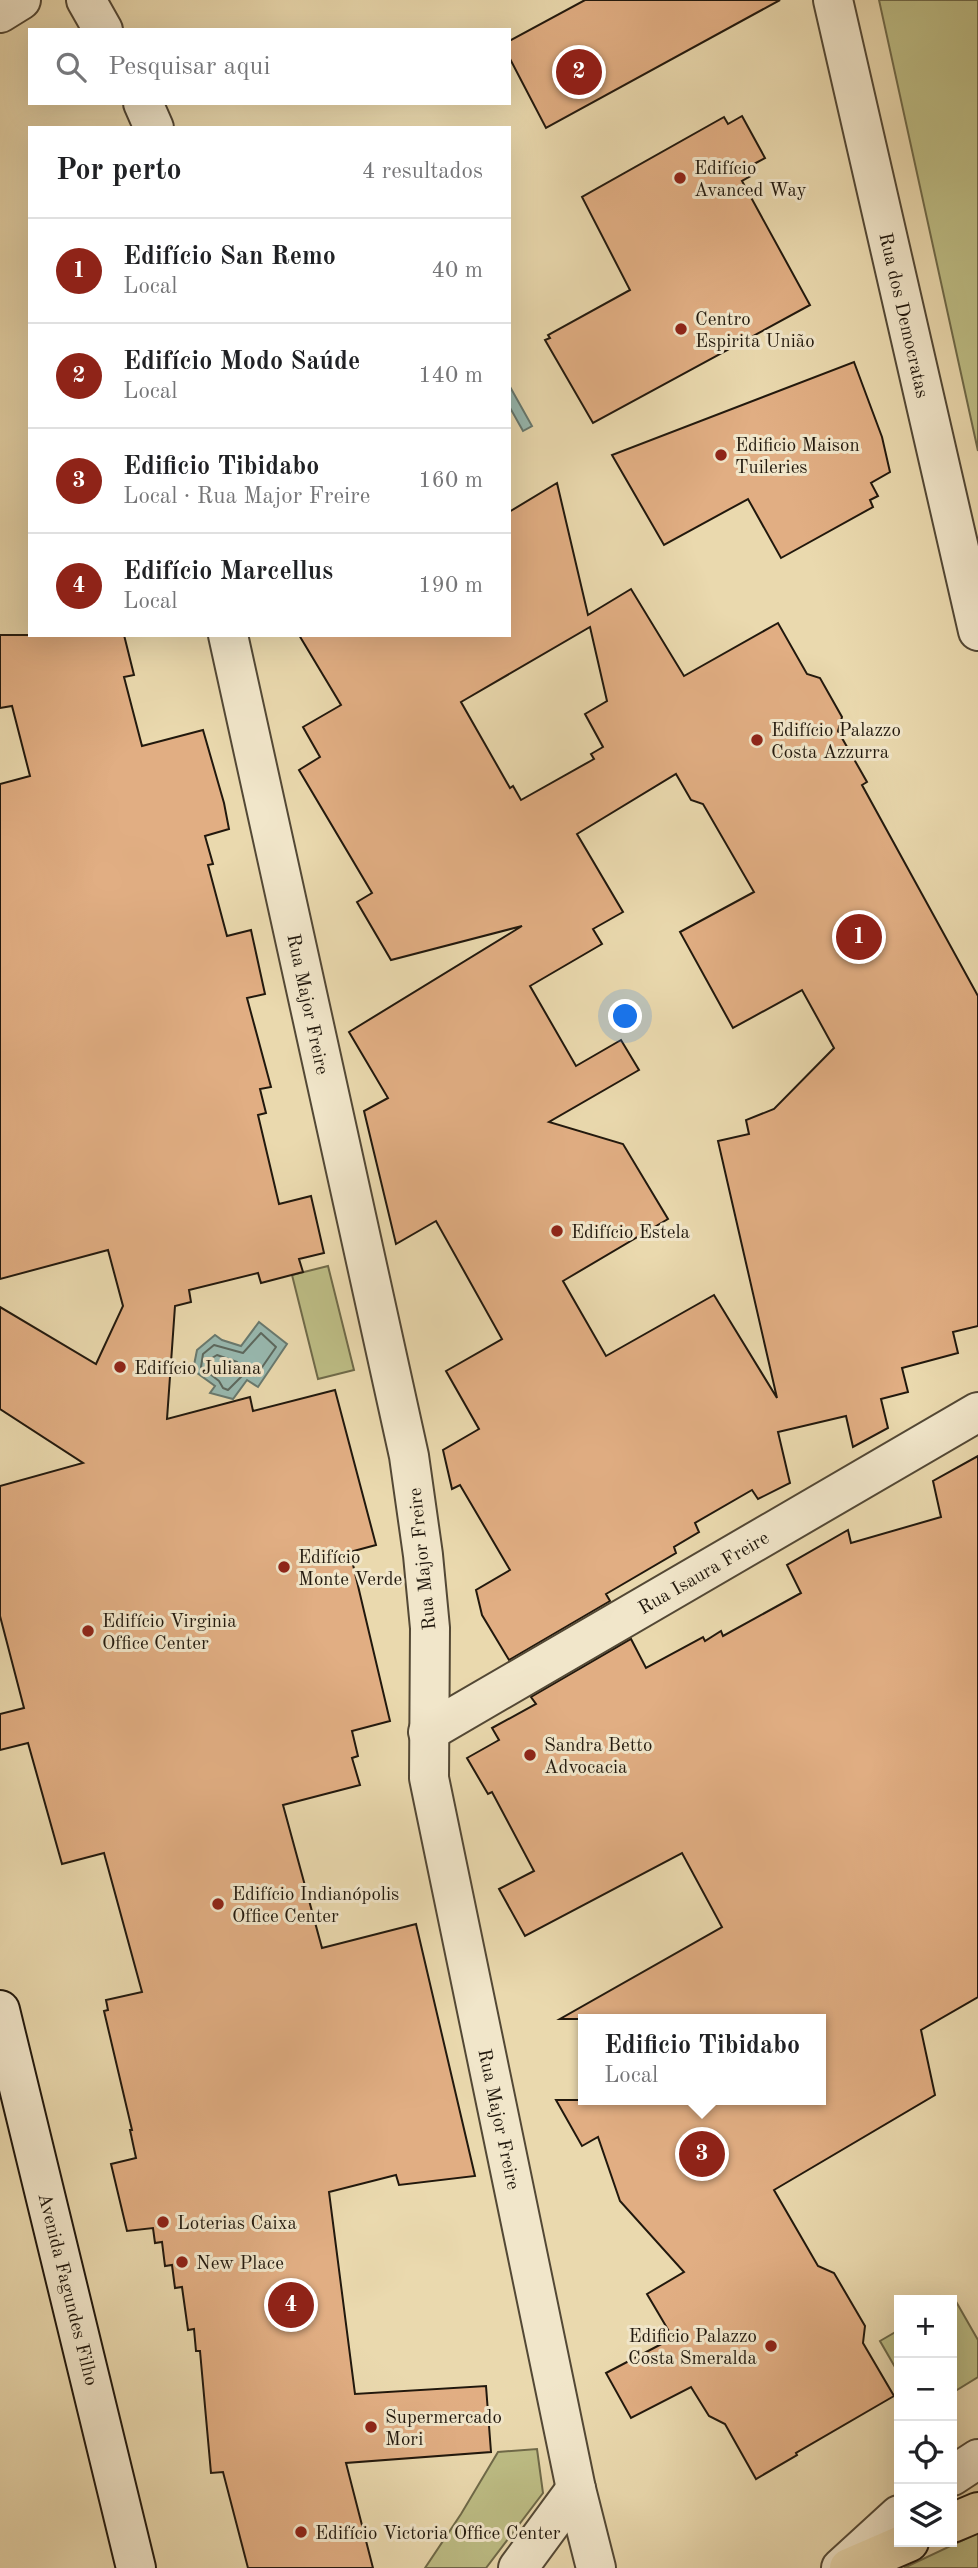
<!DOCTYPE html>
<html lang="pt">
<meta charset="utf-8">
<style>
body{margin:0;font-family:"Old Standard TT",serif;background:#f6f6f6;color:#202124}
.controls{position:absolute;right:21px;bottom:21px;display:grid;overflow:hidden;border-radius:0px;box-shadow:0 7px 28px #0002}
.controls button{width:63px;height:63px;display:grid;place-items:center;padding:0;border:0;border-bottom:2px solid #e0e0e0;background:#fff;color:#202124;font:35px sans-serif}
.you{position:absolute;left:626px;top:1017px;width:24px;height:24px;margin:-18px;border:5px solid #fff;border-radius:50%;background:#1a73e8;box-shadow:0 0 0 10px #1a73e833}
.badge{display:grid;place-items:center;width:46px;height:46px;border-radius:50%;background:#8f2418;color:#fff;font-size:23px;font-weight:700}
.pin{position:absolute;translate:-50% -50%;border:4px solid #fff;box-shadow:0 2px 7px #0006}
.popup{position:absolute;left:578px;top:2014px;width:248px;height:91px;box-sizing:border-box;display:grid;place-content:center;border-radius:0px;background:#fff;filter:drop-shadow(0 2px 5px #0005);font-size:23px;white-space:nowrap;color:#757577}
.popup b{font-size:26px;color:#202124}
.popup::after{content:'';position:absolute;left:50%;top:100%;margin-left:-14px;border:14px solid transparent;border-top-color:#fff}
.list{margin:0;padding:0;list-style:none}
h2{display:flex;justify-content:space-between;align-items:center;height:91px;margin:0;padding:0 28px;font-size:30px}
h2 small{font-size:23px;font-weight:400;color:#757577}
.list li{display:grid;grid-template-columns:46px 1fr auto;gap:21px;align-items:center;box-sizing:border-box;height:105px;padding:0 28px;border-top:2px solid #e0e0e0}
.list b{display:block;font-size:26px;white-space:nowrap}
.list p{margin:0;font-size:23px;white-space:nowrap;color:#757577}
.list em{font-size:23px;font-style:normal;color:#757577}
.icon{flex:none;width:38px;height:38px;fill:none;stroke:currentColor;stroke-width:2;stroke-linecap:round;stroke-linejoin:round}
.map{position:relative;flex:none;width:978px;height:2568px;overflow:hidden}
.search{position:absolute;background:#fff;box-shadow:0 7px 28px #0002;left:28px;top:28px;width:483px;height:77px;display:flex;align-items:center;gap:18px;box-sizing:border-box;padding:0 24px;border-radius:0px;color:#757577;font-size:26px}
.panel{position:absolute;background:#fff;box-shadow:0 7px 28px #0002;left:28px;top:126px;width:483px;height:511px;border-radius:0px}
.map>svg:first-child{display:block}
.green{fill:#bdbd85;stroke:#6f6a49;stroke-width:2}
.water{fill:#98b9b0;stroke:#68796f;stroke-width:2}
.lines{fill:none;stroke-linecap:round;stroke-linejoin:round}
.shore{stroke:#5c685e;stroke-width:2}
.building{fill:#e1ae83;stroke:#21180d;stroke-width:2;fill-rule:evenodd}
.street-casing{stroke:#534835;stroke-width:42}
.secondary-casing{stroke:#21180d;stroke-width:42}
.primary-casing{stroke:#21180d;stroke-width:42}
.street{stroke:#f1e6ca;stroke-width:38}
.secondary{stroke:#f1e6ca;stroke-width:38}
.primary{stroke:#ead9ae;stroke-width:38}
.poi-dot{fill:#8f2418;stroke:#f1e6ca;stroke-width:2.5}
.labels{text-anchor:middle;stroke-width:6;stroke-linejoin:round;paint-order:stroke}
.poi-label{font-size:19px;fill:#21180d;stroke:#f1e6ca;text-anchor:start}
.street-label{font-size:19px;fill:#21180d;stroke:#f1e6ca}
</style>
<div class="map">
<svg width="978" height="2568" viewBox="0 0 978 2568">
<rect width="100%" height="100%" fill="#ead9ae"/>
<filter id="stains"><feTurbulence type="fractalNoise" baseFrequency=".00286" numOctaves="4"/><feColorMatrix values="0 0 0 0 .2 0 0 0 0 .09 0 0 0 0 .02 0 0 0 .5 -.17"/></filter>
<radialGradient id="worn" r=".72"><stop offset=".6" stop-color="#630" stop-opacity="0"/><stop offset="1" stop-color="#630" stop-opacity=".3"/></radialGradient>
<g class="green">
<polygon points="879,0 978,0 978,451"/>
<polygon points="328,1266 354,1370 318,1379 292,1275"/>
<polygon points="954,2298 978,2340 978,2377 952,2393 950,2300"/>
<polygon points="899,2330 899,2374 880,2341"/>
<polygon points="537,2449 543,2493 486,2568 425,2568 461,2514 498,2452"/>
<polygon points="978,2533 978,2568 904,2568"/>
</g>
<g class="water">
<polygon points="509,385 532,426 523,431 509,406"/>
<polygon points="259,1322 287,1344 258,1387 247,1380 233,1399 210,1393 215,1386 193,1370 197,1350 215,1335 222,1340 241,1346"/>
</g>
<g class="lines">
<g class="shore">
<polygon points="261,1333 276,1347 256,1376 243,1375 228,1390 223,1388 219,1381 201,1367 203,1354 214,1345 243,1353"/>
<polygon points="217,1355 237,1362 239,1366 230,1375 227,1376 211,1363 212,1358"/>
</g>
</g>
<g class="building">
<polygon points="585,0 780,0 546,128 509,57 509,41"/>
<polygon points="742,116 765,158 752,165 756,173 742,181 810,305 593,423 545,340 550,338 548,335 630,290 582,197 724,117 728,124"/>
<polygon points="854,362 882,437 890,472 871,483 878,496 870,500 873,507 781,558 748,499 664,545 612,455"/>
<path d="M557,483l31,132 43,-26 53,87 94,-53 29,51 13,4 22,39 -4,14 29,51 -5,3 116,211v330l-25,6 5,21 -56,15 6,24 -27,7 7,29 -35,19 -7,-31 -68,16 12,51 -32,16 -6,-9 -57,33 4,9 -25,15 2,6 -70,41 4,7 -101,59 -27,-45 -6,-25 34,-20 -50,-85 -8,4 -9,-39 36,-21 -33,-58 56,-32 -66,-118 -40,23 -32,-133 24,-13 -39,-66 173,-106 -131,34 -34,-58 15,-9 -73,-123 21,-13 -17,-30 38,-22 -42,-70h210v-123zM590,627l17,74 -22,13 18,33 -12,7 3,5 -73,41 -8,-14 -3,2 -49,-86zM676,774l15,26 12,4 51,88 -74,40 53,96 69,-38 32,58 -60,61 -28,11 3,14 -31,7 59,257 -63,-103 -108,61 -43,-75 105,-62 -45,-75 -74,-22 90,-52 -18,-30 -45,26 -46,-80 72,-42 -9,-15 30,-17 -46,-78z"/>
<polygon points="0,635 124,635 134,675 124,677 142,746 203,730 224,803 229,829 205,836 213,864 208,865 227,936 251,930 265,994 247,998 271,1087 260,1089 266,1113 258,1115 279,1204 311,1196 324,1253 299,1259 303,1272 261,1283 258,1273 189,1290 191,1302 175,1306 167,1419 250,1397 253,1411 335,1390 376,1545 350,1552 390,1721 352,1731 358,1756 352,1758 360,1785 283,1805 322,1948 416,1924 475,2176 399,2185 396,2175 329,2192 355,2394 486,2386 491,2452 346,2463 373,2568 248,2568 223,2472 211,2473 200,2351 196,2351 194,2329 188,2330 182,2287 175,2288 172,2265 165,2266 162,2242 155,2243 153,2228 127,2231 111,2164 136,2158 130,2130 132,2130 104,2011 108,2010 106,2000 142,1992 104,1853 62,1864 28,1743 0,1750 0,1714 24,1708 0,1616 0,1486 83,1463 0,1409 0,1307 96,1364 123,1306 108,1250 0,1279 0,784 30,776 12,706 0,708"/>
<polygon points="978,1456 978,1997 921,2030 935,2095 774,2190 818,2266 834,2273 865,2326 863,2343 894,2396 796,2453 797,2455 756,2479 725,2424 709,2416 691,2387 631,2418 606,2373 673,2338 647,2294 684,2272 620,2201 598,2137 582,2146 556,2100 821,2100 821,2019 560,2019 722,1927 682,1853 525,1936 499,1889 534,1871 492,1792 488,1794 467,1758 499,1740 492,1728 536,1704 531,1697 631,1639 646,1668 703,1637 705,1641 721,1631 723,1636 801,1593 787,1565 848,1530 851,1543 941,1517 933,1481"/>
</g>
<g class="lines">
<defs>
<g id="street">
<polyline points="86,0 103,30"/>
<polyline points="833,0 978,631"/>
<polyline points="0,13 21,0"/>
<polyline points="143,103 154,128"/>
<polyline points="228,635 409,1456 423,1555 430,1628 429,1778 576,2489 596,2568"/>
<polyline points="428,1732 978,1412"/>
<polyline points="952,2476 978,2459"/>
<polyline points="518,2568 576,2489"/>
<polyline points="841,2568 899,2515"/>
</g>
<polyline id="secondary" points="0,2010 136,2568"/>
<g id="primary">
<polyline points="952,2523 978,2512"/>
<polyline points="849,2568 909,2542"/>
</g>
</defs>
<use href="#street" class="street-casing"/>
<use href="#secondary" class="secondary-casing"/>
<use href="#primary" class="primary-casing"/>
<use href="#street" class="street"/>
<use href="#secondary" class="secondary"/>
<use href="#primary" class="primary"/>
</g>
<g class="poi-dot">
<circle cx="680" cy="178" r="7"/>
<circle cx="681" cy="329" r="7"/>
<circle cx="721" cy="455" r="7"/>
<circle cx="757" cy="740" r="7"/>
<circle cx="557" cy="1231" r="7"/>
<circle cx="120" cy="1367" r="7"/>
<circle cx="284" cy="1567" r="7"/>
<circle cx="88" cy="1631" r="7"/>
<circle cx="530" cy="1755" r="7"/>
<circle cx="218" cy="1904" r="7"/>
<circle cx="163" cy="2222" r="7"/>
<circle cx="182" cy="2262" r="7"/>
<circle cx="771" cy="2346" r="7"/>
<circle cx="371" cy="2427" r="7"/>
<circle cx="301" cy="2532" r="7"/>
</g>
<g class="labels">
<g class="poi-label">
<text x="694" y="174">Edifício<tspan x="694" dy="22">Avanced Way</tspan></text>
<text x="695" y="325">Centro<tspan x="695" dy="22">Espirita União</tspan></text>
<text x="735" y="451">Edificio Maison<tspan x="735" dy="22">Tuileries</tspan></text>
<text x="771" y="736">Edifício Palazzo<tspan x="771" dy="22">Costa Azzurra</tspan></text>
<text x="571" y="1238">Edifício Estela</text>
<text x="134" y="1374">Edifício Juliana</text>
<text x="298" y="1563">Edifício<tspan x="298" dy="22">Monte Verde</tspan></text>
<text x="102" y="1627">Edifício Virginia<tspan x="102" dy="22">Office Center</tspan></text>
<text x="544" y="1751">Sandra Betto<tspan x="544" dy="22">Advocacia</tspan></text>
<text x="232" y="1900">Edifício Indianópolis<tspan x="232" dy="22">Office Center</tspan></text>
<text x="177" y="2229">Loterias Caixa</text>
<text x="196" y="2269">New Place</text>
<text x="757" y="2342" text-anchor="end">Edificio Palazzo<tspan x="757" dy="22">Costa Smeralda</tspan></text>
<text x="385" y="2423">Supermercado<tspan x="385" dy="22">Mori</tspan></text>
<text x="315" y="2539">Edifício Victoria Office Center</text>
</g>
<g class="street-label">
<text transform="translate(905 315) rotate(77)" y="7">Rua dos Democratas</text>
<text transform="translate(309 1004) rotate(78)" y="7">Rua Major Freire</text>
<text transform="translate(421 1559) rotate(-96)" y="7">Rua Major Freire</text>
<text transform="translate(703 1572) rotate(-30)" y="7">Rua Isaura Freire</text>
<text transform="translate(500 2119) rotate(78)" y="7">Rua Major Freire</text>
<text transform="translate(69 2289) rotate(76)" y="7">Avenida Fagundes Filho</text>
</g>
</g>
<rect width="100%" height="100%" filter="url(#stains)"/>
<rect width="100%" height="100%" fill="url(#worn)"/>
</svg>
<div class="controls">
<button>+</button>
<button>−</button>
<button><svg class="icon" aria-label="locate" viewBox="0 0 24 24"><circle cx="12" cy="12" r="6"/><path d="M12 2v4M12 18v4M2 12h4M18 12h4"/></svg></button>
<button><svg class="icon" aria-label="layers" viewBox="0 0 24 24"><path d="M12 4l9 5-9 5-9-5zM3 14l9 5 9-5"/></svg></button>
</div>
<div class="you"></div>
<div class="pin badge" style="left:859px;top:937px">1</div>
<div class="pin badge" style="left:579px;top:72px">2</div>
<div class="pin badge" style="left:702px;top:2154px">3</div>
<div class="popup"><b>Edificio Tibidabo</b>Local</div>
<div class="pin badge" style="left:291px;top:2305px">4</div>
<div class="search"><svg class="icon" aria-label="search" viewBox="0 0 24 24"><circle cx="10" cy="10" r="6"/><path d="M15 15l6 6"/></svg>Pesquisar aqui</div>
<section class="panel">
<h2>Por perto<small>4 resultados</small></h2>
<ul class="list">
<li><span class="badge">1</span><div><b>Edifício San Remo</b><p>Local</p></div><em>40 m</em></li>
<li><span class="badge">2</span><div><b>Edifício Modo Saúde</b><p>Local</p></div><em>140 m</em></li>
<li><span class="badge">3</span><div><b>Edificio Tibidabo</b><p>Local · Rua Major Freire</p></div><em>160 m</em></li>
<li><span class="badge">4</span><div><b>Edifício Marcellus</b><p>Local</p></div><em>190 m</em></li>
</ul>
</section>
</div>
